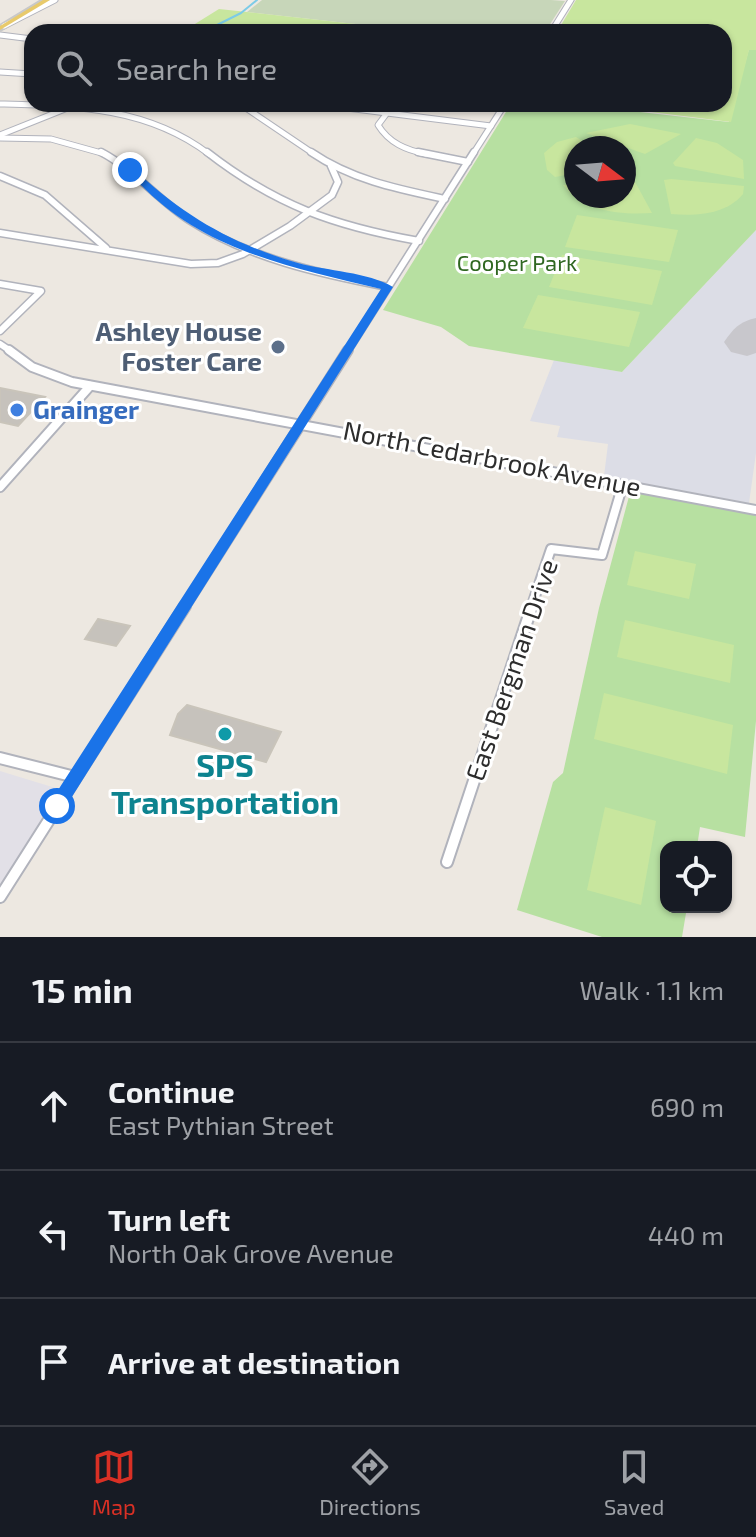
<!DOCTYPE html>
<meta charset="utf-8">
<style>
body{margin:0;font-family:"Exo 2",sans-serif;background:#20242c;color:#f1f3f6}
.controls{position:absolute;right:24px;bottom:24px;display:grid;overflow:hidden;border-radius:16px;box-shadow:0 2px 6px #0004}
.controls button{width:72px;height:72px;display:grid;place-items:center;padding:0;border:0;border-bottom:2px solid #363941;background:#171b24;color:#f1f3f6;font:40px sans-serif}
.compass{position:absolute;left:564px;top:136px;width:72px;height:72px;border-radius:50%;background:#171b24;box-shadow:0 2px 6px #0004;rotate:106deg}
.stop{position:absolute;width:24px;height:24px;margin:-18px;border:6px solid #1a73e8;border-radius:50%;background:#fff}
.stop.end{background:#1a73e8;border-color:#fff;box-shadow:0 2px 8px #0008}
.list{margin:0;padding:0;list-style:none}
h2{display:flex;justify-content:space-between;align-items:center;height:104px;margin:0;padding:0 32px;font-size:34px}
h2 small{font-size:26px;font-weight:400;color:#9ea1a6}
.list li{display:grid;grid-template-columns:52px 1fr auto;gap:24px;align-items:center;box-sizing:border-box;height:128px;padding:0 32px;border-top:2px solid #363941}
.list b{display:block;font-size:30px;white-space:nowrap}
.list p{margin:0;font-size:26px;white-space:nowrap;color:#9ea1a6}
.list em{font-size:26px;font-style:normal;color:#9ea1a6}
.icon{flex:none;width:44px;height:44px;fill:none;stroke:currentColor;stroke-width:2;stroke-linecap:round;stroke-linejoin:round}
.map{position:relative;flex:none;width:756px;height:937px;overflow:hidden}
.search{position:absolute;background:#171b24;box-shadow:0 2px 6px #0004;left:24px;right:24px;top:24px;height:88px;display:flex;align-items:center;gap:20px;box-sizing:border-box;padding:0 28px;border-radius:24px;color:#9ea1a6;font-size:30px}
.sheet{height:488px;background:#171b24}
nav{display:flex;justify-content:space-around;align-items:center;box-sizing:border-box;height:112px;border-top:2px solid #363941;background:#171b24;font-size:22px;color:#9ea1a6}
nav a{display:grid;justify-items:center;gap:4px}
nav .on{color:#d93025}
.map>svg:first-child{display:block}
.industrial{fill:#e2e0e7}
.airport{fill:#dcdde6}
.green{fill:#b7e0a1;fill-rule:evenodd}
.cemetery{fill:#c7d6b9}
.pitch{fill:#c8e69e}
.lines{fill:none;stroke-linecap:round;stroke-linejoin:round}
.stream{stroke:#7ccbe7;stroke-width:2}
.runway{fill:#c8c7cc;fill-rule:evenodd}
.building{fill:#c6c2bc;stroke:#c9c4ba;stroke-width:2}
.minor-far3-casing{stroke:#b1b3bc;stroke-width:7}
.minor-far2-casing{stroke:#b1b3bc;stroke-width:9}
.minor-far1-casing{stroke:#b1b3bc;stroke-width:12}
.minor-casing{stroke:#b1b3bc;stroke-width:14}
.major-casing{stroke:#c8c8c8;stroke-width:4}
.minor-far3{stroke:#fff;stroke-width:5}
.minor-far2{stroke:#fff;stroke-width:6}
.minor-far1{stroke:#fff;stroke-width:8}
.minor{stroke:#fff;stroke-width:10}
.major{fill:#e8ca6b;fill-rule:evenodd}
.route{fill:#1a73e8}
.service-dot{fill:#5c6f8a;stroke:#fff;stroke-width:3}
.shop-dot{fill:#3f7fe0;stroke:#fff;stroke-width:3}
.culture-dot{fill:#0f9aa8;stroke:#fff;stroke-width:3}
.labels{text-anchor:middle;stroke-width:6;stroke-linejoin:round;paint-order:stroke}
.far-park-label{font-size:22px;fill:#2f6720;stroke:#fff}
.service-label{font-size:26px;font-weight:bold;fill:#4e5e75;stroke:#fff;text-anchor:end}
.shop-label{font-size:26px;font-weight:bold;fill:#366cbe;stroke:#fff;text-anchor:start}
.street-label{font-size:26px;fill:#2d2d2d;stroke:#fff}
.near-culture-label{font-size:32px;font-weight:bold;fill:#0d838f;stroke:#fff}
</style>
<div class="map">
<svg width="756" height="937" viewBox="0 0 756 937">
<rect width="100%" height="100%" fill="#ede8e1"/>
<polygon class="industrial" points="0,771 62,790 0,890"/>
<polygon class="airport" points="756,230 756,453 749,503 604,476 608,444 557,437 560,426 530,421 554,360 622,372"/>
<g class="green">
<path d="M749,49l7,1v180l-134,142 -153,-26 -28,-19 -58,-17 128,-206h58l160,18zM576,148h48v48h-48z"/>
<polygon points="631,489 756,514 756,721 745,837 700,827 697,847 666,847 666,907 687,907 682,937 602,937 517,910 553,782 563,773 599,608"/>
</g>
<polygon class="cemetery" points="262,0 551,0 565,1 545,32 428,32 247,12"/>
<g class="pitch">
<polygon points="576,0 756,0 756,50 749,50 731,122 587,104 724,104 724,32 557,32"/>
<polygon points="219,9 247,12 428,32 182,32"/>
<polygon points="630,124 681,134 645,154 586,133"/>
<polygon points="576,137 594,148 576,148 576,173 555,177 547,170 544,153 557,142"/>
<polygon points="696,138 717,143 743,160 744,179 675,166 673,163"/>
<path d="M624,179l10,1 18,33c-31,2 -68,-1 -89,-28l13,-1v12h48z"/>
<path d="M671,179l73,7 -1,8c-17,21 -48,22 -72,20l-7,-34z"/>
<polygon points="577,215 678,230 669,262 565,247"/>
<polygon points="562,255 662,271 652,305 549,287"/>
<polygon points="538,295 640,312 629,347 523,328"/>
<polygon points="635,551 696,564 689,599 627,585"/>
<polygon points="625,620 734,645 730,683 617,657"/>
<polygon points="604,693 733,725 727,774 594,739"/>
<polygon points="605,807 656,821 641,905 587,890"/>
</g>
<g class="lines">
<polyline class="stream" points="203,32 241,13 257,0"/>
<path class="runway" d="M756,318v35l-9,3 -16,-4 -7,-10c10,-14 15,-20 32,-24z"/>
</g>
<g class="building">
<polygon points="0,388 45,397 18,426 0,422"/>
<polygon points="98,619 130,626 116,646 85,639"/>
<polygon points="187,705 281,732 266,762 170,735 178,714"/>
</g>
<g class="lines">
<defs>
<g id="minor-far3">
<polyline points="4,26 55,0"/>
<polyline points="551,32 571,0"/>
<polyline points="0,35 32,39"/>
<polyline points="0,72 32,74"/>
<path d="M0,104c75,2 147,3 209,50"/>
<polyline points="240,104 314,154"/>
<polyline points="315,104 491,126"/>
<path d="M387,113l-9,12c11,18 28,25 48,29"/>
<polyline points="0,135 65,109"/>
<polyline points="0,138 51,139 105,154"/>
<polyline points="473,154 505,104"/>
</g>
<g id="minor-far2">
<path d="M101,152c34,18 57,48 88,68 59,38 132,54 199,67"/>
<path d="M207,152c68,53 127,74 212,89"/>
<path d="M311,152c41,28 87,37 134,47"/>
<polyline points="418,152 468,162"/>
<polyline points="0,176 45,195 106,248"/>
<polyline points="0,233 191,264 218,263 243,254 290,226 332,195 338,182 331,166"/>
<polyline points="0,284 41,291 0,331"/>
<polyline points="0,344 12,352"/>
<polyline points="347,352 474,152"/>
</g>
<g id="minor-far1">
<polyline points="9,350 32,367 72,382 756,510"/>
<polyline points="0,487 90,386"/>
<polyline points="184,608 348,350"/>
<polyline points="531,608 551,549 602,555 623,484"/>
</g>
<g id="minor">
<polyline points="0,758 75,777"/>
<polyline points="447,862 532,606"/>
<polyline points="0,897 185,606"/>
</g>
<polygon id="major" points="43,0 50,0 0,30 0,26"/>
</defs>
<use href="#minor-far3" class="minor-far3-casing"/>
<use href="#minor-far2" class="minor-far2-casing"/>
<use href="#minor-far1" class="minor-far1-casing"/>
<use href="#minor" class="minor-casing"/>
<use href="#major" class="major-casing"/>
<use href="#minor-far3" class="minor-far3"/>
<use href="#minor-far2" class="minor-far2"/>
<use href="#minor-far1" class="minor-far1"/>
<use href="#minor" class="minor"/>
<use href="#major" class="major"/>
</g>
<path class="route" d="M127,168h6c49,47 99,76 165,95 29,8 70,9 95,24l-330,524h-12v-10l330,-512c-83,-20 -172,-37 -235,-99 -7,-7 -17,-15 -19,-22z"/>
<circle class="service-dot" cx="278" cy="347" r="8"/>
<circle class="shop-dot" cx="17" cy="410" r="8"/>
<circle class="culture-dot" cx="225" cy="734" r="8"/>
<g class="labels">
<g class="far-park-label">
<text x="517" y="271">Cooper Park</text>
</g>
<g class="service-label">
<text x="262" y="341">Ashley House<tspan x="262" dy="30">Foster Care</tspan></text>
</g>
<g class="shop-label">
<text x="33" y="419">Grainger</text>
</g>
<g class="street-label">
<text transform="translate(492 459) rotate(11)" y="9">North Cedarbrook Avenue</text>
<text transform="translate(512 670) rotate(-71)" y="9">East Bergman Drive</text>
</g>
<g class="near-culture-label">
<text x="225" y="777">SPS<tspan x="225" dy="37">Transportation</tspan></text>
</g>
</g>
</svg>
<div class="controls">
<button><svg class="icon" aria-label="locate" viewBox="0 0 24 24"><circle cx="12" cy="12" r="6"/><path d="M12 2v4M12 18v4M2 12h4M18 12h4"/></svg></button>
</div>
<svg class="compass" viewBox="-18 -18 36 36"><path d="M0-13l5 13h-10z" fill="#e53935"/><path d="M0 13l5-13h-10z" fill="#9ea1a6"/></svg>
<div class="stop" style="left:57px;top:806px"></div>
<div class="stop end" style="left:130px;top:170px"></div>
<div class="search"><svg class="icon" aria-label="search" viewBox="0 0 24 24"><circle cx="10" cy="10" r="6"/><path d="M15 15l6 6"/></svg>Search here</div>
</div>
<section class="sheet">
<h2>15 min<small>Walk · 1.1 km</small></h2>
<ul class="list">
<li><svg class="icon" aria-label="ahead" viewBox="0 0 24 24"><path d="M12 20V5M6 11l6-6 6 6"/></svg><div><b>Continue</b><p>East Pythian Street</p></div><em>690 m</em></li>
<li><svg class="icon" aria-label="left" viewBox="0 0 24 24"><path d="M17 20v-9H6M10 6l-5 5 5 5"/></svg><div><b>Turn left</b><p>North Oak Grove Avenue</p></div><em>440 m</em></li>
<li><svg class="icon" aria-label="arrive" viewBox="0 0 24 24"><path d="M6 21V4h12l-3 4 3 4H6"/></svg><div><b>Arrive at destination</b></div></li>
</ul>
</section>
<nav>
<a class="on"><svg class="icon" aria-label="map" viewBox="0 0 24 24"><path d="M3 6l6-2 6 2 6-2v14l-6 2-6-2-6 2zM9 4v14M15 6v14"/></svg>Map</a>
<a><svg class="icon" aria-label="directions" viewBox="0 0 24 24"><path d="M12 3l9 9-9 9-9-9zM9 14v-3h6M13 9l2 2-2 2"/></svg>Directions</a>
<a><svg class="icon" aria-label="saved" viewBox="0 0 24 24"><path d="M7 4h10v16l-5-4-5 4z"/></svg>Saved</a>
</nav>
